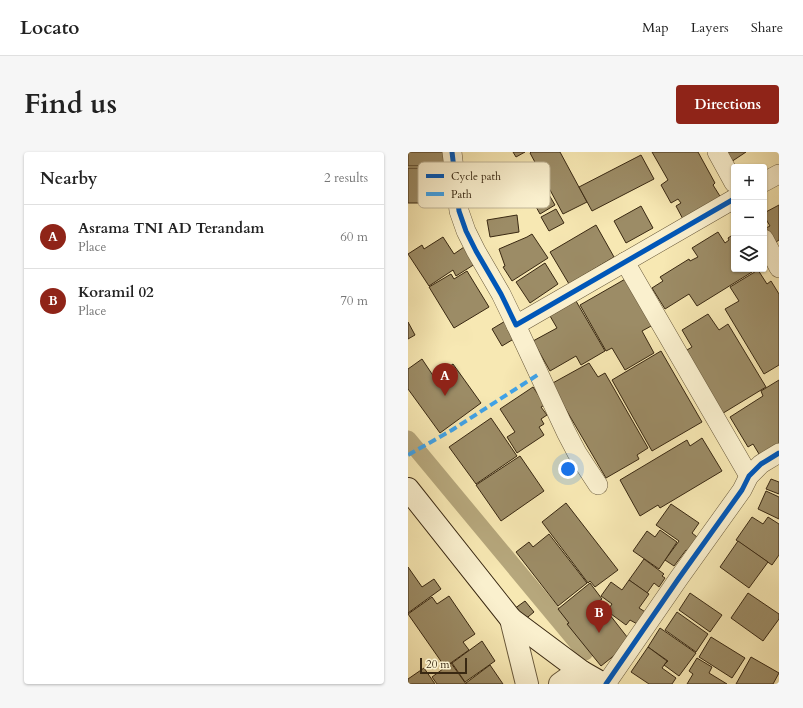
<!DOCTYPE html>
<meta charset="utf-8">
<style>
body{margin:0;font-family:Cardo,serif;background:#f6f6f6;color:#222}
.controls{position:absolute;right:12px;top:12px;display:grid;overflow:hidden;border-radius:4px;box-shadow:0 1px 3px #0004}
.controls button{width:36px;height:36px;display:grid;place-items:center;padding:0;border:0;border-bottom:1px solid #e0e0e0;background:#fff;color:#222;font:20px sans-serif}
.scale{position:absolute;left:12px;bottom:10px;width:47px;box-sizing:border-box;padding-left:4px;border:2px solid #392812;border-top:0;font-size:11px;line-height:14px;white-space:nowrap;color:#392812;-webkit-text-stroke:3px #faf0ce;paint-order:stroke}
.you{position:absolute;left:160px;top:317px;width:14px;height:14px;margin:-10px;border:3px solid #fff;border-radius:50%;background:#1a73e8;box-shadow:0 0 0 6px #1a73e833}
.badge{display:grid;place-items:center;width:26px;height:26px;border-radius:50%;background:#8f2418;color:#fff;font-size:13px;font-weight:700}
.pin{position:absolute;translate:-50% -33px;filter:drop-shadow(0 1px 2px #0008)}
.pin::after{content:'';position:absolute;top:21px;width:14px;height:12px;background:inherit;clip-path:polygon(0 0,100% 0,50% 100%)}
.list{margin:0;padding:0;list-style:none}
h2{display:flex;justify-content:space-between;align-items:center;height:52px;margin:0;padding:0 16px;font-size:17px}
h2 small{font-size:13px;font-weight:400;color:#767676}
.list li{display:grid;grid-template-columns:26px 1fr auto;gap:12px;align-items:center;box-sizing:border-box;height:64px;padding:0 16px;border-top:1px solid #e0e0e0}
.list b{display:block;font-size:15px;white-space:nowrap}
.list p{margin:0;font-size:13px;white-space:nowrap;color:#767676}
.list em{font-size:13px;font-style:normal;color:#767676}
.icon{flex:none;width:22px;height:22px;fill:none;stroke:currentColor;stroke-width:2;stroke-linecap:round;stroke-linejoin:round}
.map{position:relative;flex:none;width:371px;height:532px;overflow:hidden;border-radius:4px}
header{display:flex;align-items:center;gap:24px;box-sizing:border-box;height:56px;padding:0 20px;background:#fff;border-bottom:1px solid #e0e0e0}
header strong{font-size:19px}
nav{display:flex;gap:22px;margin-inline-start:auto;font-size:14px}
.intro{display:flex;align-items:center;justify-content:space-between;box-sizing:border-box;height:96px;padding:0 24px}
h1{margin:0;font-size:28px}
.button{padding:10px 18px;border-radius:4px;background:#8f2418;color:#fff;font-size:14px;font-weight:700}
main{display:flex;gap:24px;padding:0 24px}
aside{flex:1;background:#fff;border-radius:4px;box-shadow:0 1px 3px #0004}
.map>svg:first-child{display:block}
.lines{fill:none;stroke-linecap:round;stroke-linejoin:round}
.canal{stroke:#b6a77c;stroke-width:17}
.building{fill:#9c8c66;stroke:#392812}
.minor-casing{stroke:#68583a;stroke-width:20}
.tertiary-casing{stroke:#68583a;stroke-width:24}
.secondary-casing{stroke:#392812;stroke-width:24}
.minor{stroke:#faf0ce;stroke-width:19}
.tertiary{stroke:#faf0ce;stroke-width:22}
.secondary{stroke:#faf0ce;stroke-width:22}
.quiet{stroke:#3fa3ea;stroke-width:4;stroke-dasharray:8 4;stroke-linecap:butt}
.cycleway-casing{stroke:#faf0ce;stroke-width:8}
.cycleway{stroke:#0057b8;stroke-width:5}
.key{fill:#faf0ce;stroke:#c0b496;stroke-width:1}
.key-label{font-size:11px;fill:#392812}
</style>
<header>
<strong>Locato</strong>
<nav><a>Map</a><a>Layers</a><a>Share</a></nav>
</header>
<div class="intro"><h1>Find us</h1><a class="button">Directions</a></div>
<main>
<aside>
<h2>Nearby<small>2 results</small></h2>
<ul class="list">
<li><span class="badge">A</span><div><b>Asrama TNI AD Terandam</b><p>Place</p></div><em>60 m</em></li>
<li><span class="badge">B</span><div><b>Koramil 02</b><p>Place</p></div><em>70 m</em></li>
</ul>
</aside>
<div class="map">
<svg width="371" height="532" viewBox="0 0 371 532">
<rect width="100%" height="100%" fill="#f7e8b3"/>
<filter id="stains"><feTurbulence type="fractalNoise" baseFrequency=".005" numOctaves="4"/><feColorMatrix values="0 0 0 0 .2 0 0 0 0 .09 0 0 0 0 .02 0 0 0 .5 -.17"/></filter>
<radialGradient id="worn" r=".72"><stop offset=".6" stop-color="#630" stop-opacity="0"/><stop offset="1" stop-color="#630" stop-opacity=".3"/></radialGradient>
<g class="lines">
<polyline class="canal" points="0,287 177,500"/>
</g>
<g class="building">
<rect x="0" y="0" width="39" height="14"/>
<polygon points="105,0 117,0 108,5"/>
<polygon points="123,0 152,0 179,50 155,62 122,1"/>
<polygon points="244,0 290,0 307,31 305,33 315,49 277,71 268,54 273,51 270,47 263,51 253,33 260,28"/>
<polygon points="317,0 338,0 323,10"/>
<polygon points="233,3 246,27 184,59 171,35"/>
<polygon points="0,16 27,16 27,32 38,32 38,51 0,51"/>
<polygon points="137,36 147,53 132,62 122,44"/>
<polygon points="371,53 371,88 365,92 356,77 362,74 356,64 356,61"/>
<polygon points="233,54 245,76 218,91 206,69"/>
<polygon points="148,57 156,71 141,79 133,65"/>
<polygon points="109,63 111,80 82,85 79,68"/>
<polygon points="188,73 206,105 161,132 142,100"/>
<polygon points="310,80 317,91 321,88 320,86 326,82 326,117 342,117 344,120 289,154 281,142 257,157 244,136 255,129 252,125 281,107 282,109 290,105 284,96"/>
<polygon points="124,82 140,106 104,129 95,115 97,114 91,97 119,85"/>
<polygon points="35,85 46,102 56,95 67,112 48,124 45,118 21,134 0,102 14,93 16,97"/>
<polygon points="137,111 150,132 122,151 108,130"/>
<polygon points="350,118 359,132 363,129 371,142 371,213 356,222 317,157 331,149 322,135"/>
<polygon points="59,119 81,155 46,176 21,135 43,122 46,127"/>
<polygon points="219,126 245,173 234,179 246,201 217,218 204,196 198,199 172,153"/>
<polygon points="168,149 197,199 173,213 168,204 142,219 125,189 149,176 142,164"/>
<polygon points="300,162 311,178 320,172 358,235 312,263 274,201 284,195 274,178"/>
<polygon points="99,168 109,185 94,194 84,177"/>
<polygon points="0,170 7,183 0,187"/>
<polygon points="253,199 294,270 244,299 204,228"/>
<polygon points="14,207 26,225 45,212 73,251 32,281 0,237 0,217"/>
<polygon points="181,211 190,225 197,221 240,296 229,303 231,307 198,326 143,232"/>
<polygon points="371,228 371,296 354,307 345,292 340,295 322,265 355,244 353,239"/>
<polygon points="125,235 137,253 133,255 139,263 133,267 136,272 131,275 136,283 109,301 99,285 107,280 92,257"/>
<polygon points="83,266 109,304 68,332 41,295"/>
<polygon points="294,286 314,319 252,356 250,353 232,364 212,328 279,288 282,294"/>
<polygon points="112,304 136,339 93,369 68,333"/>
<polygon points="363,327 371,330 371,342 358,337"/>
<polygon points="358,339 371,345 371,367 350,357"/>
<polygon points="158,351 210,418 187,435 182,429 180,431 134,370"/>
<polygon points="263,352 291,371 284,381 294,389 285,403 278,398 266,414 257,408 271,389 248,373"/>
<polygon points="344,365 355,372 360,365 371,372 371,403 364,413 328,388"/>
<polygon points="252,378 269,390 251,417 225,399 239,379 247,385"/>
<polygon points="141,382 179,431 150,454 108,400 121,390 125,395"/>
<polygon points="330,389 360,410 341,436 312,415"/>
<polygon points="236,407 256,422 254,424 257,426 251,435 246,431 239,441 221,428"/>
<polygon points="0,415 14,435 26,427 33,437 0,461"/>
<polygon points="221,428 241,442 231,456 239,461 231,473 222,468 218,473 199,459 204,452 193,444 203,430 214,438"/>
<polygon points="182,431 194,447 191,449 223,490 193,514 159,472 161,471 150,457"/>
<polygon points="282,441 314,463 302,480 271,458"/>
<polygon points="340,441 371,462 371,467 355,489 323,466"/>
<polygon points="41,444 67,482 55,490 61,498 37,515 0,462 24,445 29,452"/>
<polygon points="117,449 126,460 115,469 106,457"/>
<polygon points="269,460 300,482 288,500 257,478"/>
<polygon points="252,476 288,501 271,524 256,513 260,509 240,495"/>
<polygon points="303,485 337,506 324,526 291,505"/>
<polygon points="74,489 87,509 57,530 44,511"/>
<polygon points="240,495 259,509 254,516 268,526 264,532 241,532 223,520"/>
<polygon points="343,505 371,521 365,532 328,532"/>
<polygon points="289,506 304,515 301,521 319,532 279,532 285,522 281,519"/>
<polygon points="43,511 58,532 29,532 24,525"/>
<polygon points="82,513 95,532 58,532 58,531"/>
<polygon points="16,516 27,532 0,532 0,527"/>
</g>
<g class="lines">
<defs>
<g id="minor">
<polyline points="44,0 51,59 58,79 68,99 93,142 108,173 326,47"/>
<polyline points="309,0 326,31"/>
<polyline points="356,30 371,22"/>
<polyline points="356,87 371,116"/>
<polyline points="217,110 341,324"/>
<polyline points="108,173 158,280 169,301 190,333"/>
<polyline points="198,532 271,426 334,338 341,324 353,312 371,301"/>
</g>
<g id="tertiary">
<polyline points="103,467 119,532"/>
<polyline points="152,532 159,527 174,520"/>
</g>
<polyline id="secondary" points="0,337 103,467 174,520 195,532"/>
</defs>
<use href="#minor" class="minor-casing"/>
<use href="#tertiary" class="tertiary-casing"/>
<use href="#secondary" class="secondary-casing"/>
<use href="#minor" class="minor"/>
<use href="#tertiary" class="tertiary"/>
<use href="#secondary" class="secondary"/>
<polyline class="quiet" points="0,303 44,278 131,222"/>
<defs>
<g id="cycleway">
<polyline points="44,0 51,59 58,79 68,99 93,142 108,173 326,47"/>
<polyline points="198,532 271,426 334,338 341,324 353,312 371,301"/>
</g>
</defs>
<use href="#cycleway" class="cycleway-casing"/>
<use href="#cycleway" class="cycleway"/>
</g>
<rect x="10" y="10" width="132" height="46" rx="6" class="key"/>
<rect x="18" y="22" width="18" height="4" fill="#0057b8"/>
<rect x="18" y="40" width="18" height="4" fill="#3fa3ea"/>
<g class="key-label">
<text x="43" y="28">Cycle path</text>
<text x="43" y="46">Path</text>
</g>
<rect width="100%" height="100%" filter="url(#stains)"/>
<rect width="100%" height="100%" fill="url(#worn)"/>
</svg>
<div class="controls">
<button>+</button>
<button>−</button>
<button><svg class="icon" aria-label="layers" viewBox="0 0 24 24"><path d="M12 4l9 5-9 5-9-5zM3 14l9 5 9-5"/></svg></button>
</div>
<div class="scale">20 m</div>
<div class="you"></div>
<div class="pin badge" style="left:37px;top:244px">A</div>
<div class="pin badge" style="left:191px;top:481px">B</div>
</div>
</main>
